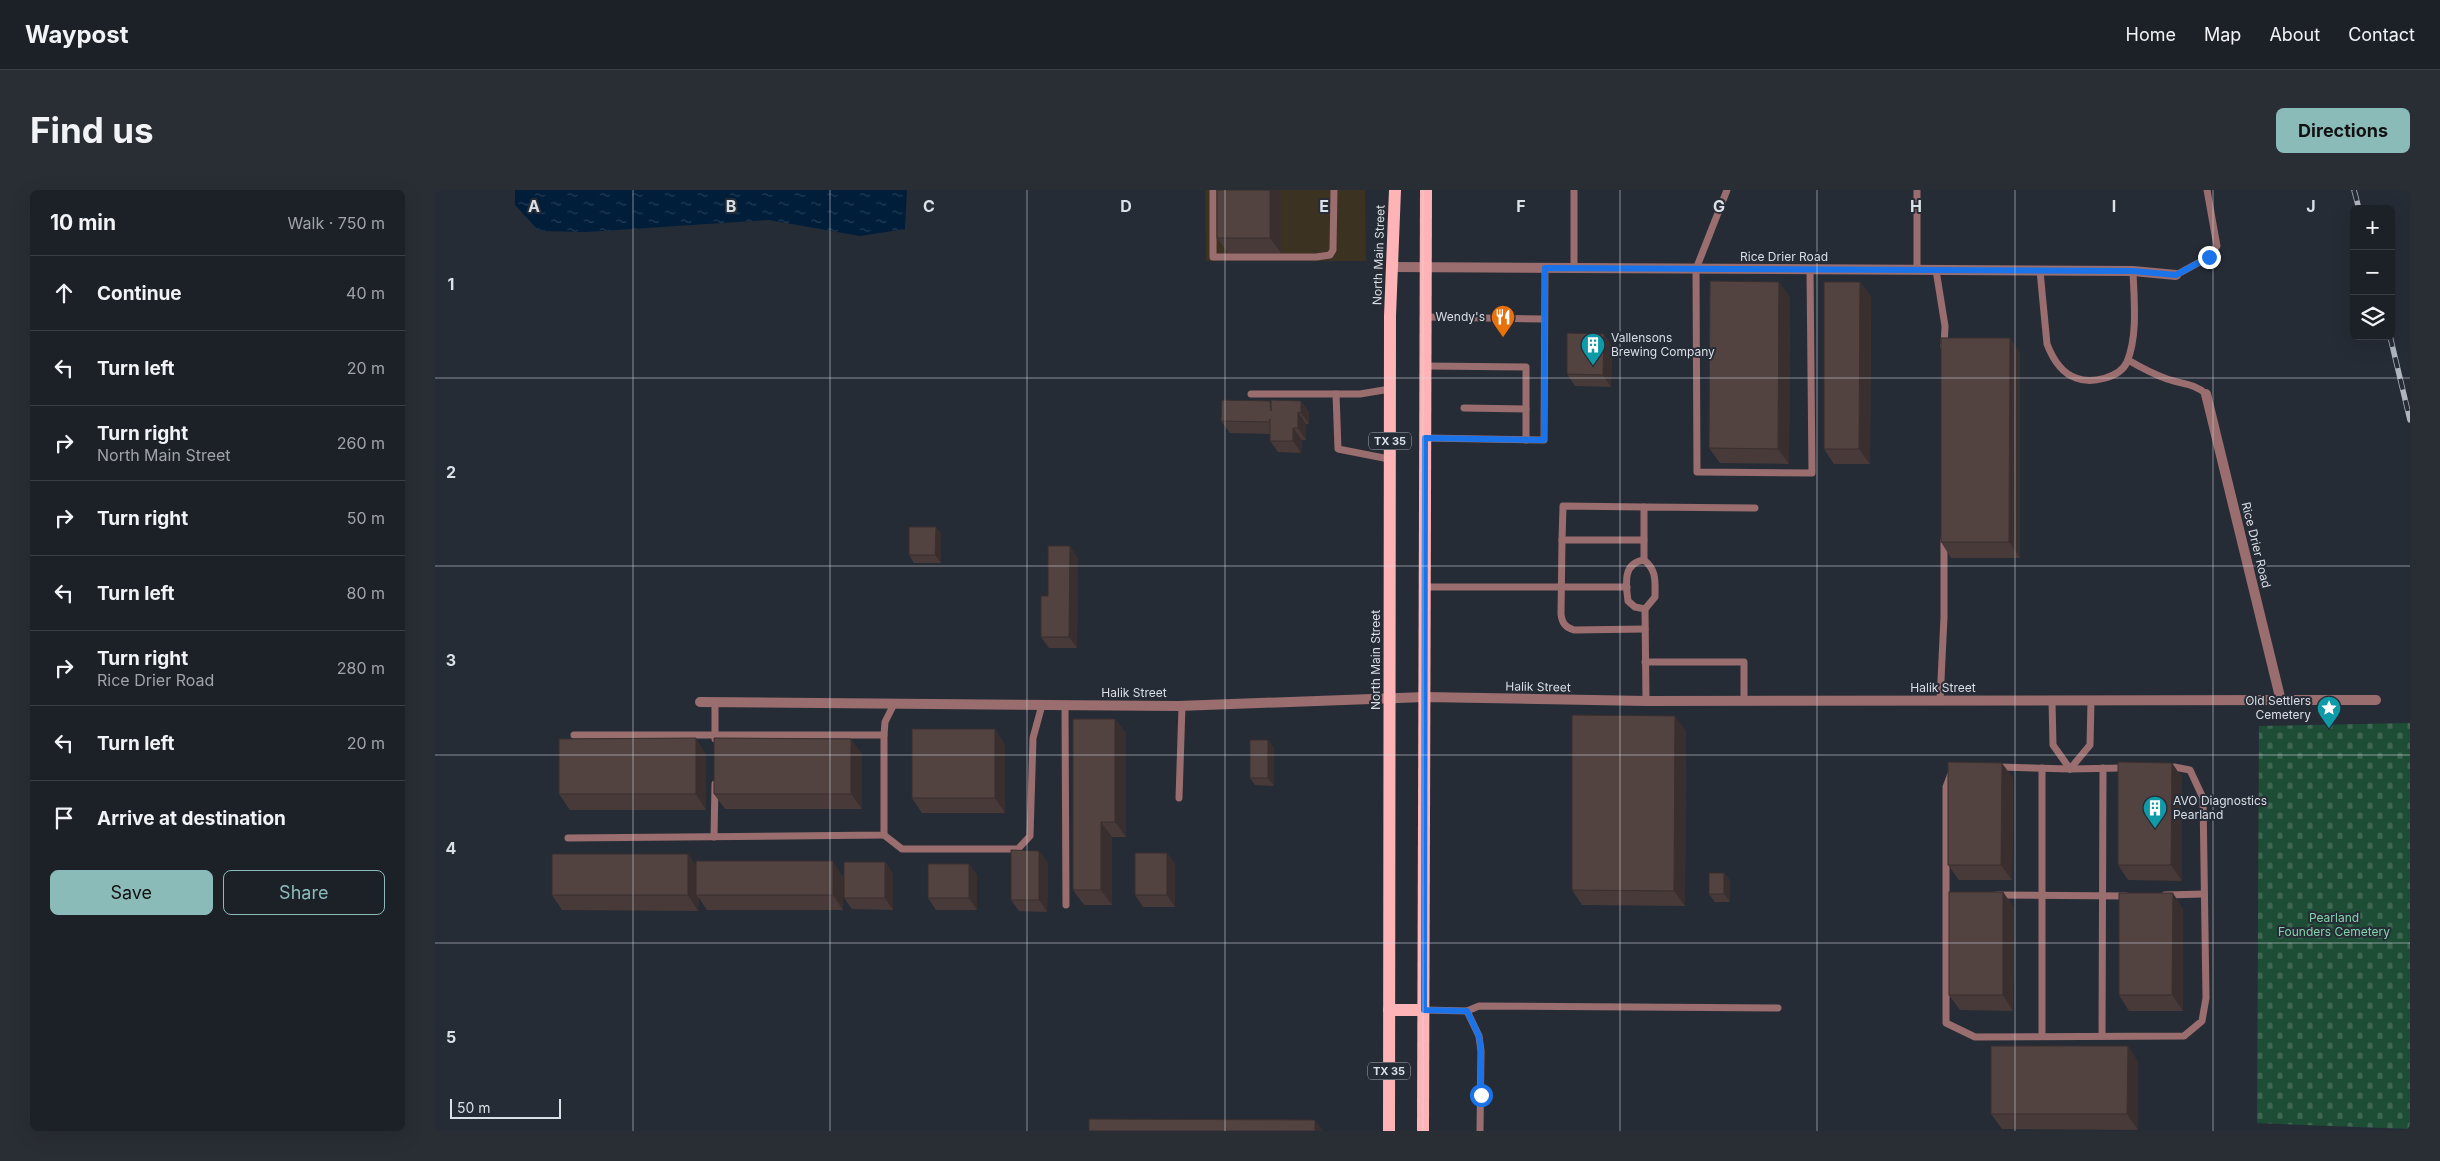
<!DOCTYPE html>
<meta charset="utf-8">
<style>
body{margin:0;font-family:Inter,sans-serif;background:#292e34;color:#f1f3f6}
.controls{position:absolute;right:15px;top:15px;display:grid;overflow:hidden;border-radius:8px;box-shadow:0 5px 20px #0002}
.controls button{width:45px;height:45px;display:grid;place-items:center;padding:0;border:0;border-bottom:1px solid #3a3e45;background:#1c2128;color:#f1f3f6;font:25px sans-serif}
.scale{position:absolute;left:15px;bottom:12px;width:111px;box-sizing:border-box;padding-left:5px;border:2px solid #dbdfe6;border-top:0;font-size:14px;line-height:18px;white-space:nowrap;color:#dbdfe6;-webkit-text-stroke:4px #262c36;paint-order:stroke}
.stop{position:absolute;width:15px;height:15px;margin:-11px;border:4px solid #1a73e8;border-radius:50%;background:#fff}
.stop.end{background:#1a73e8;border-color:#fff;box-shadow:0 1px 5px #0008}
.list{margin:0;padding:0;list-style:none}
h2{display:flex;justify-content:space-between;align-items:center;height:65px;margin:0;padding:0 20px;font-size:21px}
h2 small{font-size:16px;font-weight:400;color:#a0a3a8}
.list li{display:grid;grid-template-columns:32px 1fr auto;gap:15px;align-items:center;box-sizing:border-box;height:75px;padding:0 20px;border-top:1px solid #3a3e45}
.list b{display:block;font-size:19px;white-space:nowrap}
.list p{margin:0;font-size:16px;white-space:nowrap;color:#a0a3a8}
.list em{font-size:16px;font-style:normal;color:#a0a3a8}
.actions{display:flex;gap:10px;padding:15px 20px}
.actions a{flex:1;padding:11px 0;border:1px solid #8bbbb9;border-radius:8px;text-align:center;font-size:18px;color:#8bbbb9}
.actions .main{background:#8bbbb9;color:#111}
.icon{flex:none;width:28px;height:28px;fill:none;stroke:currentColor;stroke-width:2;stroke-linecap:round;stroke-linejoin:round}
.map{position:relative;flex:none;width:1975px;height:941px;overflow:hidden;border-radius:8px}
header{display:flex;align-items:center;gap:30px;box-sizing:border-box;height:70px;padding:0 25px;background:#1c2128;border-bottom:1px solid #3a3e45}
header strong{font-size:24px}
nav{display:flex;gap:28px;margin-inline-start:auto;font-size:18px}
.intro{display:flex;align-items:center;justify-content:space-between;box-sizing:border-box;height:120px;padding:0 30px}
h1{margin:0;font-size:35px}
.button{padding:12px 22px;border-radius:8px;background:#8bbbb9;color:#111;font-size:18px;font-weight:700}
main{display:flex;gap:30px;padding:0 30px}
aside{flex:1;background:#1c2128;border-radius:8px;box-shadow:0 5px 20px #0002}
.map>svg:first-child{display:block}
.commercial{fill:#3c3222}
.cemetery{fill:url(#cemetery-stones)}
.water{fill:url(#water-ripples)}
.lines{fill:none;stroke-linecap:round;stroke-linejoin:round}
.service{stroke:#9a6d6e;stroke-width:7}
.minor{stroke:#9a6d6e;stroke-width:10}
.primary{stroke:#feb3b6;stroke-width:12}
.rail-casing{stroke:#b0b4bc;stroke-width:5.5}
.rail{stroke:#262c36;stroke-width:4;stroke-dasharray:11;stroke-linecap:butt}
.wall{fill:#473a38}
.shaded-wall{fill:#392f2e}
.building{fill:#524341;stroke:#392f2e}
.route{stroke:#1a73e8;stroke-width:6}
.grid{fill:none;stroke:#dbdfe6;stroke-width:1;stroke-opacity:0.55}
.labels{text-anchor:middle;stroke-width:4;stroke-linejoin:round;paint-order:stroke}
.shield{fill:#262c36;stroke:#a5a9b1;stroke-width:1}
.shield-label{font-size:11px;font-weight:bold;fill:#dbdfe6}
.street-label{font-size:12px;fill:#dbdfe6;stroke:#262c36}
.poi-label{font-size:12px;fill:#dbdfe6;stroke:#262c36;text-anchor:end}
.park-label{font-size:12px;fill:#84d4aa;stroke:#262c36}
.grid-label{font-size:16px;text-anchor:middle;font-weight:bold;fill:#dbdfe6;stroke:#262c36;stroke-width:4;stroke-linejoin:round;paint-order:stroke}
</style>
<header>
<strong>Waypost</strong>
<nav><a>Home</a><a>Map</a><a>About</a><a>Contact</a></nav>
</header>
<div class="intro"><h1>Find us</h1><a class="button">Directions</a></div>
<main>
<aside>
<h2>10 min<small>Walk · 750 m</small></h2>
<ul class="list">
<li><svg class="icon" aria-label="ahead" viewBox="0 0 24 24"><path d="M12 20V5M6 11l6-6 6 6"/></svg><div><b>Continue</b></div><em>40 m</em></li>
<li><svg class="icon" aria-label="left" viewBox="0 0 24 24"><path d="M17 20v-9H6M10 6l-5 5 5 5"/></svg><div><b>Turn left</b></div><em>20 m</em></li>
<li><svg class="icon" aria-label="right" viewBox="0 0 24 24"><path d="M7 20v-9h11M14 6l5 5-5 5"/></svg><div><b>Turn right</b><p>North Main Street</p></div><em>260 m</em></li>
<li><svg class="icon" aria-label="right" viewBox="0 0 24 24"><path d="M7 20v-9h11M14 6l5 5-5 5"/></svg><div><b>Turn right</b></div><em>50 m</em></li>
<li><svg class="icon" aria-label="left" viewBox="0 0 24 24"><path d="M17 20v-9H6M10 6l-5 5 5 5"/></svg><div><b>Turn left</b></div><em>80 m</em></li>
<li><svg class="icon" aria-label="right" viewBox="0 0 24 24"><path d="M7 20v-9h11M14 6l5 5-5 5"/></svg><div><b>Turn right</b><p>Rice Drier Road</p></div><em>280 m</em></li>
<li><svg class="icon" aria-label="left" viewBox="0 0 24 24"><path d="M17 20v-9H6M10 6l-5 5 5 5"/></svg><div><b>Turn left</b></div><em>20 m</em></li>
<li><svg class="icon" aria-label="arrive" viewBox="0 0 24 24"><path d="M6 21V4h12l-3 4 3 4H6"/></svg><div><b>Arrive at destination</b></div></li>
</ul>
<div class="actions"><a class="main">Save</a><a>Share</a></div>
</aside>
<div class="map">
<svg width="1975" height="941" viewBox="0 0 1975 941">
<defs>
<pattern id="cemetery-stones" width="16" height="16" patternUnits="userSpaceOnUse" patternTransform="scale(1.25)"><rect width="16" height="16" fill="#1e4d36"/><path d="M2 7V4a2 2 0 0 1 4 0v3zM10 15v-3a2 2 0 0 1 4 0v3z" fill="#3e6653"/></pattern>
<pattern id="water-ripples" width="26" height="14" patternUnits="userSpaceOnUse" patternTransform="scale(1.25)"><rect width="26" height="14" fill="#001d3a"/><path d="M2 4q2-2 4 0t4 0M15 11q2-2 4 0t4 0" fill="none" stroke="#253d56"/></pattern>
</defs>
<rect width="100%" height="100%" fill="#262c36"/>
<polygon class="commercial" points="770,0 930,0 931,71 771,71"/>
<polygon class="cemetery" points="1975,533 1975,939 1822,933 1824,536"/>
<polygon class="water" points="80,0 472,0 470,39 425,46 334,30 151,42 104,41 80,15"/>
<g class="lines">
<g class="service">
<polyline points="778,0 778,67 881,67 895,65 898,60 899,0"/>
<polyline points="1139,0 1139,78"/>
<polyline points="1292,0 1261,79 1262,282 1377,283 1375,79"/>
<polyline points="1482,80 1482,0"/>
<polyline points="1501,80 1510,136 1509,157"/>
<path d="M1605,81l7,73c5,13 14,29 29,34 15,6 44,0 51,-16 11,-27 7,-62 6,-91"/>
<polyline points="1741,85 1774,67 1782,56 1772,0"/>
<polyline points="991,127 1109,129"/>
<path d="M1693,170c12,7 25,14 39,19 14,5 27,4 39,15"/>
<polyline points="991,176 1091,177 1091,250"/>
<polyline points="816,204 925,204 955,199"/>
<polyline points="901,204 903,259 954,269"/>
<polyline points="1029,218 1091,219"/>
<polyline points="990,248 1109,250 1110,78"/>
<polyline points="1127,350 1128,316 1209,317"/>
<path d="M1209,350h-82l-1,74c1,9 4,13 13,16l71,-1"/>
<polyline points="1209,370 1209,317 1320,318"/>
<path d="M1209,370c13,10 11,22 11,37l-10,12 -10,-2 -7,-6c-2,-16 -6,-38 16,-41z"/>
<polyline points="990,397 1192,397"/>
<polyline points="1210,419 1211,511"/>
<polyline points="1210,472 1309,472 1309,511"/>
<polyline points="1505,511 1509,427 1509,350"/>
<polyline points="1617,511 1618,555 1635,579"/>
<polyline points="630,515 631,715"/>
<polyline points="449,545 450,532 459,514"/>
<polyline points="280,549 280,512"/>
<polygon points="1530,576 1635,579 1739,577 1755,580 1768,608 1771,808 1767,831 1749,846 1540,847 1511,833 1511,597 1517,581"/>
<polyline points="1607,578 1607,846"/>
<polyline points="1635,579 1655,555 1656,511"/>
<polyline points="744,608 747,516"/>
<polyline points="449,645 467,659 583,659 595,646 598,548 607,515"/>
<polyline points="279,647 280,594"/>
<polyline points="133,648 449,645 449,545 139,545"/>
<polyline points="1562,705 1691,706"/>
<polyline points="1730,705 1769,704"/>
<polyline points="989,820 1032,821 1044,816 1343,818"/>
<polyline points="1032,821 1044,846 1046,861 1045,941"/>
<polyline points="1667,846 1668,578"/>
</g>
<g class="minor">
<polyline points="958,77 1698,81 1741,85"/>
<polyline points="1771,204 1846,511"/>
<polyline points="265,512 743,516 990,507 1211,511 1941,510"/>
</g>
<g class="primary">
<polyline points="954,820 989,820"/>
<polyline points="954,941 955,126 960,0"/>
<polyline points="988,941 991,0"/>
</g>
<defs>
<g id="rail">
<polyline points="1919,0 1924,19"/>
<polyline points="1955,146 1975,230"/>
</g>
</defs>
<use href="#rail" class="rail-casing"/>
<use href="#rail" class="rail"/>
</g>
<g class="wall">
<polygon points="782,0 843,0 846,4 846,63 793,63 782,48"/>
<polygon points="1425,92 1436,107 1435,274 1399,274 1389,259"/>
<polygon points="1355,107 1354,274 1285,273 1274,258"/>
<polygon points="1575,148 1585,163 1585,368 1516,368 1506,352"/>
<polygon points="1177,155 1176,197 1140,196 1132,184"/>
<polygon points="866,211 874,222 874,234 871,234 871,250 867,250 866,263 843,262 835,251 835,244 795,243 786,231 836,213"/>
<polygon points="501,337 506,344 506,373 479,373 474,365"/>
<polygon points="643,368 642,458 614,458 606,447 613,406"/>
<polygon points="680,529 691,544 691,647 677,647 677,715 649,715 638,700"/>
<polygon points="560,539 570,555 570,623 487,623 477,608"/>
<polygon points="1251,541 1250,716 1147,715 1137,700"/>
<polygon points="833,550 839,558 839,596 820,595 815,588"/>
<polygon points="271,564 271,620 135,620 124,604"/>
<polygon points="427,564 427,619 290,619 279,604"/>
<polygon points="1737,573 1747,588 1747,691 1693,690 1683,675"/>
<polygon points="1578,588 1577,690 1524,690 1513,675"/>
<polygon points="732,663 740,674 740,717 708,717 700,705"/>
<polygon points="253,664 261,676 408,687 408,720 272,720 264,708 263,721 127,720 117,705"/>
<polygon points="450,672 458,684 458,720 417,719 409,708"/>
<polygon points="613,672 612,722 584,721 576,710"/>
<polygon points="534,674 542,685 542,720 501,720 493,708"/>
<polygon points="1289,683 1295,691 1295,712 1280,712 1274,704"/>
<polygon points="1568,702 1579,718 1578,821 1525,820 1514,805"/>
<polygon points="1748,719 1748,821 1694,821 1684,805"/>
<polygon points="1693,856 1703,872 1703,940 1567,939 1556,924"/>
</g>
<g class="shaded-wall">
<polygon points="835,0 843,0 846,4 846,63 835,48"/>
<polygon points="1344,92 1355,107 1354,274 1343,259"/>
<polygon points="1425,92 1436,107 1435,274 1424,259"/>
<polygon points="1169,144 1177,155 1176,197 1168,185"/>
<polygon points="1575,148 1585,163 1585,368 1574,352"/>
<polygon points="866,211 874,222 874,234 866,223"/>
<polygon points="863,222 871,234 871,250 863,238"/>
<polygon points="858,238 867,250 866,263 858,251"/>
<polygon points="501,337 506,344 506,373 500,365"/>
<polygon points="635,356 643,368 642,458 634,447"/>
<polygon points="1240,526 1251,541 1250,716 1239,701"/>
<polygon points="680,529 691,544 691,647 680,632"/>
<polygon points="560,539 570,555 570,623 560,608"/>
<polygon points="261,548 271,564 271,620 261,604"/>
<polygon points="416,549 427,564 427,619 416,604"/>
<polygon points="833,550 839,558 839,596 833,588"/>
<polygon points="1567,573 1578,588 1577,690 1566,675"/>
<polygon points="1737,573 1747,588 1747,691 1736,675"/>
<polygon points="666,632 677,647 677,715 666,700"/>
<polygon points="604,661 613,672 612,722 604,710"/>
<polygon points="732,663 740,674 740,717 732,705"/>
<polygon points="253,664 264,679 261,705 264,708 263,721 253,705"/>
<polygon points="398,671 408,687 408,720 398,705"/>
<polygon points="450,672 458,684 458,720 450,708"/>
<polygon points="534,674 542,685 542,720 534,708"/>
<polygon points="1289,683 1295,691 1295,712 1289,704"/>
<polygon points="1568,702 1579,718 1578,821 1568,805"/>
<polygon points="1738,703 1748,719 1748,821 1737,805"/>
<polygon points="1693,856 1703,872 1703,940 1692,924"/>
<polygon points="880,930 888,941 880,941"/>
</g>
<g class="building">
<rect x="782" y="0" width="53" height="48"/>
<polygon points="1275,91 1344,92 1343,259 1274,258"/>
<polygon points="1389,92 1425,92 1424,259 1389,259"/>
<polygon points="1132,143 1169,144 1168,185 1132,184"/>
<polygon points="1506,148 1575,148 1574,352 1506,352"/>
<polygon points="787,210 835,211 836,221 836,210 866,211 866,223 863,222 863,238 858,238 858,251 835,251 835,229 834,232 786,231"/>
<polygon points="474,337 501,337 500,365 474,365"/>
<polygon points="613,356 635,356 634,447 606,447 606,406 613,406"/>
<polygon points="1137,525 1240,526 1239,701 1137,700"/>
<polygon points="638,529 680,529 680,632 666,632 666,700 638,700"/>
<rect x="477" y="539" width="83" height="69"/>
<polygon points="261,548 261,604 124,604 124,549"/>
<polygon points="279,548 416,549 416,604 279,604"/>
<rect x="815" y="550" width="18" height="38"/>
<polygon points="1513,572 1567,573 1566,675 1513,675"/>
<polygon points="1683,572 1737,573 1736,675 1683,675"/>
<polygon points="576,660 604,661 604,710 576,710"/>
<rect x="700" y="663" width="32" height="42"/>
<rect x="117" y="664" width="136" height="41"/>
<rect x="261" y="671" width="137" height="34"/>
<rect x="409" y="672" width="41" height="36"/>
<rect x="493" y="674" width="41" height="34"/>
<rect x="1274" y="683" width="15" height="21"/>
<rect x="1514" y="702" width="54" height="103"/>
<polygon points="1684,703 1738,703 1737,805 1684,805"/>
<polygon points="1556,856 1693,856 1692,924 1556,924"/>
<polygon points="654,929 880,930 880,941 654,941"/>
</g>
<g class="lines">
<polyline class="route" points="1046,905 1046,861 1044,846 1032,821 989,820 990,248 1109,250 1110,78 1698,81 1741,85 1774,67"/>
</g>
<path class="grid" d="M198,0v941M395,0v941M592,0v941M790,0v941M988,0v941M1185,0v941M1382,0v941M1580,0v941M1778,0v941M0,188h1975M0,376h1975M0,565h1975M0,753h1975"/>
<defs>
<symbol id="restaurant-pin" viewBox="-11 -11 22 30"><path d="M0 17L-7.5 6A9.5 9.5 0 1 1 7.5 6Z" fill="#e8710a" stroke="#262c36"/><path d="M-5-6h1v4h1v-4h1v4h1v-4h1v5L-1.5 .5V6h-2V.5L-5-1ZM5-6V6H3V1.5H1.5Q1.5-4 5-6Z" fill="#fff"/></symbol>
<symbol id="building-pin" viewBox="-11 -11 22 30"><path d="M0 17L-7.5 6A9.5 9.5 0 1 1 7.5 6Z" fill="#0f9aa8" stroke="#262c36"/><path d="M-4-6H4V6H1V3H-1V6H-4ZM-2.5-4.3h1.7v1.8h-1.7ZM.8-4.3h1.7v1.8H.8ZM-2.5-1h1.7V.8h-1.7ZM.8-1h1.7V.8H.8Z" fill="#fff"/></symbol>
<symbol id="sight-pin" viewBox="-11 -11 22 30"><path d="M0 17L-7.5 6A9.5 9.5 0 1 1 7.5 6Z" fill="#0f9aa8" stroke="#262c36"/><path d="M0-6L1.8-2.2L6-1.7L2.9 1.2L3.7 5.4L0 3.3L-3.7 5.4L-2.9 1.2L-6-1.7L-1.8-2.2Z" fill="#fff"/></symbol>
</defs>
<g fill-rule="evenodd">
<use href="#restaurant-pin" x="1054" y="113" width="28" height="38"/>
<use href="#building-pin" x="1144" y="141" width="28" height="38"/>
<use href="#sight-pin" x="1880" y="504" width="28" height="38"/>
<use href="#building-pin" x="1706" y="604" width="28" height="38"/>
</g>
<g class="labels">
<g class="shield">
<rect x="934" y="242.5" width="42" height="17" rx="4"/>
<rect x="933" y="872.5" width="42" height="17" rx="4"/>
</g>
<g class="shield-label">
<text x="955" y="255">TX 35</text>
<text x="954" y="885">TX 35</text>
</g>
<g class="street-label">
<text transform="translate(944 65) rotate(-88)" y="4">North Main Street</text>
<text x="1349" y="71">Rice Drier Road</text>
<text transform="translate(1821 355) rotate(76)" y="4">Rice Drier Road</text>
<text transform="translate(941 470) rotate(-90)" y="4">North Main Street</text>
<text transform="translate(1103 497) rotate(1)" y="4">Halik Street</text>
<text x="1508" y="502">Halik Street</text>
<text x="699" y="507">Halik Street</text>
</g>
<g class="poi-label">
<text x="1050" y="131">Wendy's</text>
<text x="1176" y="152" text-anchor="start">Vallensons<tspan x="1176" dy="14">Brewing Company</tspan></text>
<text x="1876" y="515">Old Settlers<tspan x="1876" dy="14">Cemetery</tspan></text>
<text x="1738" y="615" text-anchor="start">AVO Diagnostics<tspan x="1738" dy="14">Pearland</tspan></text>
</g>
<g class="park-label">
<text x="1899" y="732">Pearland<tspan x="1899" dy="14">Founders Cemetery</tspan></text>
</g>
</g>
<g class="grid-label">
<text x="99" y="22">A</text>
<text x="296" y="22">B</text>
<text x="494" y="22">C</text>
<text x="691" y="22">D</text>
<text x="889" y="22">E</text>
<text x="1086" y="22">F</text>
<text x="1284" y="22">G</text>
<text x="1481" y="22">H</text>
<text x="1679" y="22">I</text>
<text x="1876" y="22">J</text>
<text x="16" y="100">1</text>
<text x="16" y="288">2</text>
<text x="16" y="476">3</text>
<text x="16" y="664">4</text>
<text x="16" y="853">5</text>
</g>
</svg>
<div class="controls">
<button>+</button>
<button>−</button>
<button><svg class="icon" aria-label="layers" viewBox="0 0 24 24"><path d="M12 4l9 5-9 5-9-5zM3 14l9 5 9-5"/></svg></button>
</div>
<div class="scale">50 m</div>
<div class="stop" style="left:1046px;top:905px"></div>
<div class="stop end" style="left:1774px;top:67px"></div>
</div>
</main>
